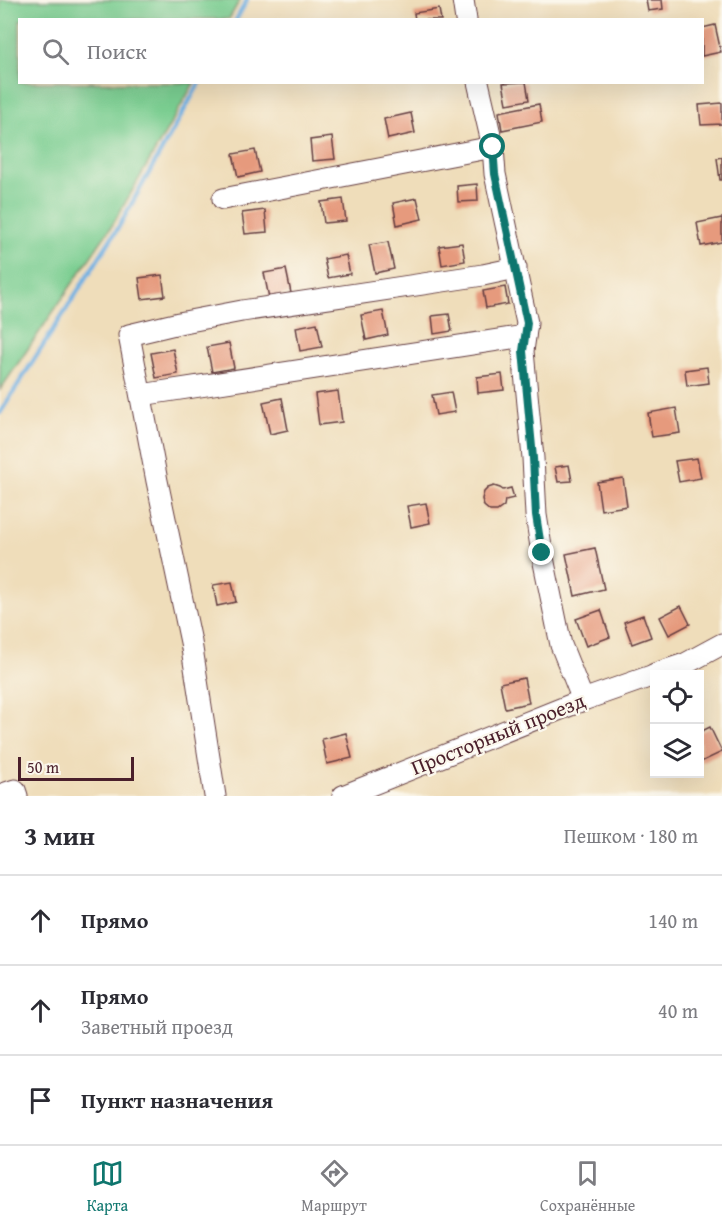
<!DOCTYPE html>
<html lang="ru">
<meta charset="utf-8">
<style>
body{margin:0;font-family:"Gentium Book Plus",serif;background:#f7f7f7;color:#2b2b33}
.controls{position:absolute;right:18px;bottom:18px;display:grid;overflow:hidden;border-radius:0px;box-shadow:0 6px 24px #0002}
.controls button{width:54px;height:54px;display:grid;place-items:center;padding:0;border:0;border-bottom:2px solid #e1e1e2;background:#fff;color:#2b2b33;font:30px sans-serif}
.scale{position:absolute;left:18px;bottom:15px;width:116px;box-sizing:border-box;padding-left:6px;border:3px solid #4a1f2b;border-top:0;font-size:16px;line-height:21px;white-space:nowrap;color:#4a1f2b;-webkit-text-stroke:4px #fbf7ec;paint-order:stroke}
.stop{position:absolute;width:18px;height:18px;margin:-14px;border:4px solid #0f766e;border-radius:50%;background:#fff}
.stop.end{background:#0f766e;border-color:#fff;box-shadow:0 2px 6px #0008}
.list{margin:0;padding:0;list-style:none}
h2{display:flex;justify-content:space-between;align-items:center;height:78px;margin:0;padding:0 24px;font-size:26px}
h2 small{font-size:20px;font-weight:400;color:#7c7c81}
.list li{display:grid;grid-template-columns:39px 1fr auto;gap:18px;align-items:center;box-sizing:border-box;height:90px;padding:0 24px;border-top:2px solid #e1e1e2}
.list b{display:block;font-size:22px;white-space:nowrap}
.list p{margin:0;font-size:20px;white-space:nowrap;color:#7c7c81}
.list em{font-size:20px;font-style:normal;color:#7c7c81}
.icon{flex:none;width:33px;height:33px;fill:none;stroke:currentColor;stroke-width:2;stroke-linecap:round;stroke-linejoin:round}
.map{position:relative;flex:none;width:722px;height:796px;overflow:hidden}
.search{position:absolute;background:#fff;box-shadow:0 6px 24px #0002;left:18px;right:18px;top:18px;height:66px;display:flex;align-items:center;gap:15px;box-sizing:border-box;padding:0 21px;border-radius:0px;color:#7c7c81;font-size:22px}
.sheet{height:348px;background:#fff}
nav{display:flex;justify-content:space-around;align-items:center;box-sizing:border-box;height:84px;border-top:2px solid #e1e1e2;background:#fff;font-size:16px;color:#7c7c81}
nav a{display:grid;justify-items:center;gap:3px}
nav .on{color:#0f766e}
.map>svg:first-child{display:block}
.green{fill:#79cd90;stroke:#62765e;stroke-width:1.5}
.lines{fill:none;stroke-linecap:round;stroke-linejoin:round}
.stream{stroke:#6fb0e3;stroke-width:4.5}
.building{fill:#e69a7d}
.minor-casing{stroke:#633c40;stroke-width:23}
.minor{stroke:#fff;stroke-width:21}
.route{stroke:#0f766e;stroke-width:8}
.labels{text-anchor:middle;stroke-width:4.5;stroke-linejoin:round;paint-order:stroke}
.street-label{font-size:21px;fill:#4a1f2b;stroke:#fbf7ec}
</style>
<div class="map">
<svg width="722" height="796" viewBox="0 0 722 796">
<rect width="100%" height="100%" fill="#fbf7ec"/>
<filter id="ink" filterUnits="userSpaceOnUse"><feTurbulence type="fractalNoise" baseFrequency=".0167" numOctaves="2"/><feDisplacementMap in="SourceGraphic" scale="12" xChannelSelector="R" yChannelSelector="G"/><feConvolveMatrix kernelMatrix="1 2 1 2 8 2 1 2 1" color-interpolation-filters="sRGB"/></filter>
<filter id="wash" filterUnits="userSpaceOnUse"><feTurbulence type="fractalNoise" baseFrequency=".008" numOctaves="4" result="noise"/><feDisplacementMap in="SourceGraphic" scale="24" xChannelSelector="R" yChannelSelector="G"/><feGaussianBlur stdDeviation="1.35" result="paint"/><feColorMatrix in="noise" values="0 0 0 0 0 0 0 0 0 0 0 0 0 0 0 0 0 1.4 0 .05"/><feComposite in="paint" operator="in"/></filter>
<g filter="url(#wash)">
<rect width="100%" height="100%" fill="#efddba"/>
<polygon class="green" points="0,0 240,0 229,19 20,20 20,82 194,83 113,224 0,390"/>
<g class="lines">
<g class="stream">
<polyline points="236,20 247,0"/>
<polyline points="0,413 118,228 200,82"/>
</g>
</g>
<g id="blocks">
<g class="building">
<polygon points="646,0 662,0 663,9 648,11"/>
<polygon points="439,9 441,20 415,20 414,13"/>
<polygon points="715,25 721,52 702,56 702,28"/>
<polygon points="526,82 529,100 507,104 503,83"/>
<polygon points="722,103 722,124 701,125 699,105"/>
<polygon points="539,104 542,122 502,130 499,112"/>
<polygon points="411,113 415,133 388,139 384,119"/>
<polygon points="332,137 335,159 312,161 310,140"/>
<polygon points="255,150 260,172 238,177 233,154"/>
<polygon points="722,157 722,180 720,180 717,158"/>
<polygon points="477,184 478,201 458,202 457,186"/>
<polygon points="417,198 422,219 397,225 393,203"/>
<polygon points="343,199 346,221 324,223 321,202"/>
<polygon points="265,210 267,232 245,234 242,213"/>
<polygon points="722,218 722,242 701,246 697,223"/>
<polygon points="388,242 394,269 375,273 369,245"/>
<polygon points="462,243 465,261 442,265 439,246"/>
<polygon points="346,255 350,274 328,278 324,259"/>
<polygon points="286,269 291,293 269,298 264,273"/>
<polygon points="162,275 165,296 142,299 139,278"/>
<polygon points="505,287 508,304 486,308 483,291"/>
<polygon points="383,311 388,335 366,340 361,315"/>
<polygon points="449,314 452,331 434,334 432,316"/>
<polygon points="317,323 322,347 300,351 296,327"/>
<polygon points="229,343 234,368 212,372 207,347"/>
<polygon points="173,349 178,374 156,378 151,353"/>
<polygon points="707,367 709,383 687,386 685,370"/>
<polygon points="502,374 504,390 478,393 477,377"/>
<polygon points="338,391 342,422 319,425 315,394"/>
<polygon points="451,392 455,412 436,415 432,395"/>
<polygon points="282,398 288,430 270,434 263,402"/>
<polygon points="676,408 680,433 652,437 648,413"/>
<polygon points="697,458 701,478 679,482 675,461"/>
<polygon points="569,465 572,481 558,482 555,467"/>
<polygon points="623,478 627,506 601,510 597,482"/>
<polygon points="494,486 500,488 503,490 511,488 514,498 505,500 504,506 497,511 490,511 484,506 482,499 484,492 488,488"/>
<polygon points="426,503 430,523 411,527 407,506"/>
<polygon points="595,548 604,589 575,596 566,554"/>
<polygon points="232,582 236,602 217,606 213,585"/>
<polygon points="681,606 690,624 669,635 660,617"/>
<polygon points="601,610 610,637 586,646 576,619"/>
<polygon points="643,615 651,637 632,644 624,622"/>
<polygon points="524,678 529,703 505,708 500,683"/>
<polygon points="710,727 722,752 701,762 700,758 700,732"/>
<polygon points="346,733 352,758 327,764 322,739"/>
</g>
</g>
</g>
<g filter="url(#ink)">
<use href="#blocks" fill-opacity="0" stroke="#633c40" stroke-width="1.5"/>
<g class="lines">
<defs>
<g id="minor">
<polyline points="463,0 466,20"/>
<polyline points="478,82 493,147 495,174 527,323 523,351 533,458 536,515 542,553 561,645 583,700"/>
<polyline points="223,199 493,147"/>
<polyline points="141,395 525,336"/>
<polyline points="655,674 685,664 722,644"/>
<polyline points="0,795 15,790 17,796"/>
<polyline points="215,796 191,642 157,481 129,335 179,323 242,311 483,275 516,268"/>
<polyline points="343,796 583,700 654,675"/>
</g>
</defs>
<use href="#minor" class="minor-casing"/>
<use href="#minor" class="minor"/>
</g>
</g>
<g class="lines" filter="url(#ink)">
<polyline class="route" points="493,147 495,174 527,323 523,351 533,458 536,515 542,553"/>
</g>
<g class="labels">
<g class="street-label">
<text transform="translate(498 734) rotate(-22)" y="7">Просторный проезд</text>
</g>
</g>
</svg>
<div class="controls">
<button><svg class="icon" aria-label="locate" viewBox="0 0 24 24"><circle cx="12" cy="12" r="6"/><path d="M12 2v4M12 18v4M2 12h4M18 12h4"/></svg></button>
<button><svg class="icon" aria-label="layers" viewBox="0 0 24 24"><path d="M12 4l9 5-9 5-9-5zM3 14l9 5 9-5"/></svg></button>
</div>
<div class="scale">50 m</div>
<div class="stop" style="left:493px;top:147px"></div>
<div class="stop end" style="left:542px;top:553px"></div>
<div class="search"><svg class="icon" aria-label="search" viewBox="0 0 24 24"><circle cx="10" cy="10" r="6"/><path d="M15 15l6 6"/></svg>Поиск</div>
</div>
<section class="sheet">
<h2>3 мин<small>Пешком · 180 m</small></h2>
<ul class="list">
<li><svg class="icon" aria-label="ahead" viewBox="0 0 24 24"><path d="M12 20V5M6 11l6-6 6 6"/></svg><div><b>Прямо</b></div><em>140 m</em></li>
<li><svg class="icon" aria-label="ahead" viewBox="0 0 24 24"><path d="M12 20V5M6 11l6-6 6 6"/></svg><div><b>Прямо</b><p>Заветный проезд</p></div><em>40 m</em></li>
<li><svg class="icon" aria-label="arrive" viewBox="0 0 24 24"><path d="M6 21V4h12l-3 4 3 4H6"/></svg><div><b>Пункт назначения</b></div></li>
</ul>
</section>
<nav>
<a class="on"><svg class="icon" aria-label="map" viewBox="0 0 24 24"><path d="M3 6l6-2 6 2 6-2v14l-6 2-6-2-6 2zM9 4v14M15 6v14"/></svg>Карта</a>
<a><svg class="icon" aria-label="directions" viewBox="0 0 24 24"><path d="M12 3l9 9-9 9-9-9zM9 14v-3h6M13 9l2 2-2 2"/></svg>Маршрут</a>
<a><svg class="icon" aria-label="saved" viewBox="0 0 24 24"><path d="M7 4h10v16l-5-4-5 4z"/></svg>Сохранённые</a>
</nav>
